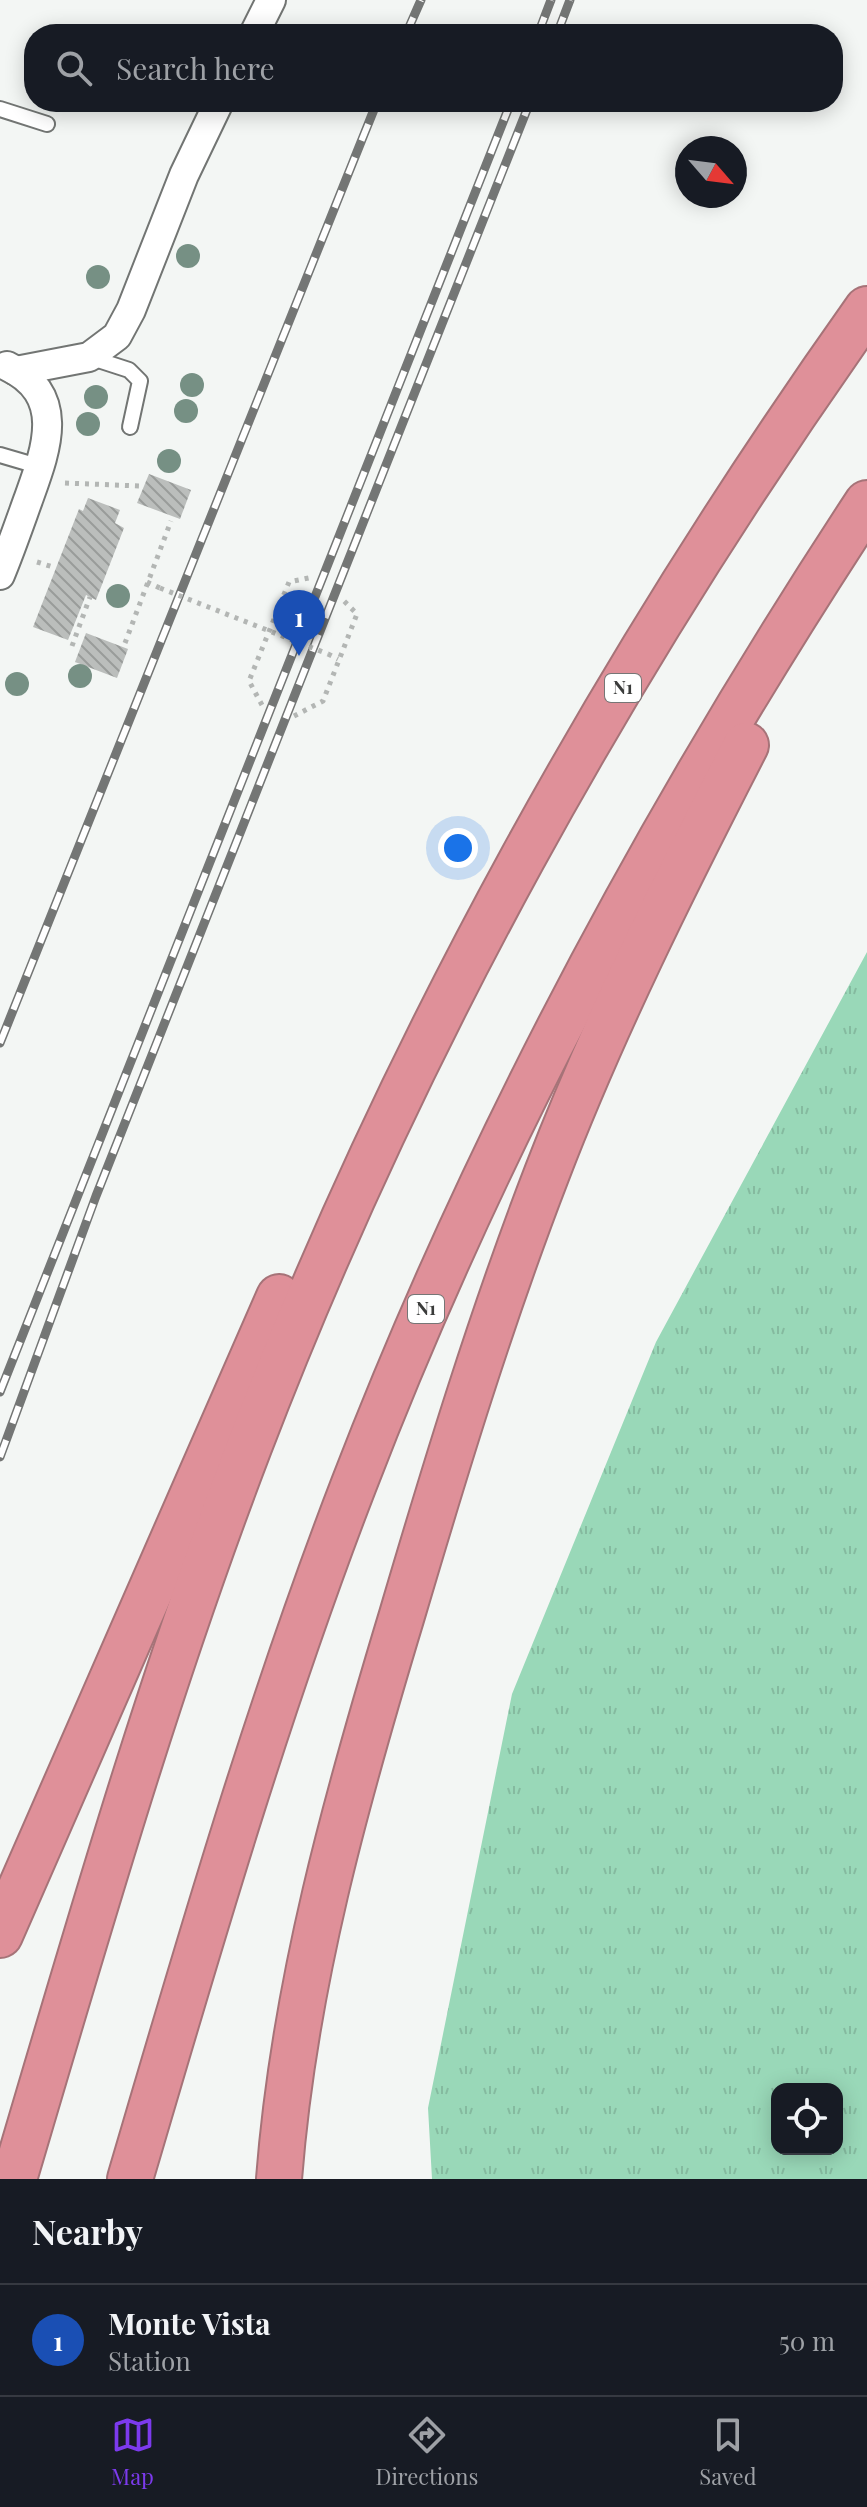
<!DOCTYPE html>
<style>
body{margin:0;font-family:"Playfair Display",serif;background:#20242c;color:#f1f3f6}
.controls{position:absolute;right:24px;bottom:24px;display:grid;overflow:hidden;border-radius:16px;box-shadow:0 4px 20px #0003}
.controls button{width:72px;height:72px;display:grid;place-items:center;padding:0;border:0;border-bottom:2px solid #363941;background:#171b24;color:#f1f3f6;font:40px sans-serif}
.compass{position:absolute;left:675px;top:136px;width:72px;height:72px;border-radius:50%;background:#171b24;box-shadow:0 4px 20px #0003;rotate:118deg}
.you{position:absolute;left:458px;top:848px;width:28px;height:28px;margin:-20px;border:6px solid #fff;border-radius:50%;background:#1a73e8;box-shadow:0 0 0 12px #1a73e833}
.badge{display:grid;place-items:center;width:52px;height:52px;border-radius:50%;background:#7c3aed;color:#fff;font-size:26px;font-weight:700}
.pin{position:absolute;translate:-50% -66px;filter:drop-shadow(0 2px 4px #0008)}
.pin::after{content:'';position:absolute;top:42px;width:28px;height:24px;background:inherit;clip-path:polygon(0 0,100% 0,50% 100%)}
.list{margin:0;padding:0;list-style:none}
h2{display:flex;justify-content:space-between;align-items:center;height:104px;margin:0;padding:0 32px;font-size:34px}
h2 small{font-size:26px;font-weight:400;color:#9ea1a6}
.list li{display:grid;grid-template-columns:52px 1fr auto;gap:24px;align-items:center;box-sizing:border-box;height:112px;padding:0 32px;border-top:2px solid #363941}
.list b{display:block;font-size:30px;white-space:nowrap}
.list p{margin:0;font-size:26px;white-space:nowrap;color:#9ea1a6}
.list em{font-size:26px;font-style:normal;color:#9ea1a6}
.icon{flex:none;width:44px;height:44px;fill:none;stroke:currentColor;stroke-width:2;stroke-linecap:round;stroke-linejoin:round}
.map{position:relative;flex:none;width:867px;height:2179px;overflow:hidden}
.search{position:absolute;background:#171b24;box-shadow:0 4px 20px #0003;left:24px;right:24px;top:24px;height:88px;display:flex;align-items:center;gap:20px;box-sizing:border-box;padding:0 28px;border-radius:32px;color:#9ea1a6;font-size:30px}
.sheet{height:216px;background:#171b24}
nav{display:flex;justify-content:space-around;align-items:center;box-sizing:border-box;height:112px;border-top:2px solid #363941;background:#171b24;font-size:22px;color:#9ea1a6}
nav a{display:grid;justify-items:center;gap:4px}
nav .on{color:#7c3aed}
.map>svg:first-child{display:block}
.grass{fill:url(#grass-tufts);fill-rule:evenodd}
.building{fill:url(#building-back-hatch)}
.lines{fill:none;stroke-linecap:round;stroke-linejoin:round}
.lane-casing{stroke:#727573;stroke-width:18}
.street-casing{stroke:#727573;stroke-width:32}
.highway-casing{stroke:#a67378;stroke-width:48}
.path{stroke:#b3b6b4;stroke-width:5;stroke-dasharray:4 6;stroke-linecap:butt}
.lane{stroke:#fff;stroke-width:14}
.street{stroke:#fff;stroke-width:28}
.highway{stroke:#df9099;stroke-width:44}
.rail-casing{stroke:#747675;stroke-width:9}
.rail{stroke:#fff;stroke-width:6;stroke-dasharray:18;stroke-linecap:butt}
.path-bridge{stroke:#b3b6b4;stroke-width:5;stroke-dasharray:4 6;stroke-linecap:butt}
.tree{fill:#769084}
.labels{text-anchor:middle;stroke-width:6;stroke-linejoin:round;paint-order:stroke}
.shield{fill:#fff;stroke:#767676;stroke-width:2}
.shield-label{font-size:18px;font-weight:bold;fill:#3b3c3b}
</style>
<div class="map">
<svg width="867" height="2179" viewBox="0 0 867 2179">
<defs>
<pattern id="grass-tufts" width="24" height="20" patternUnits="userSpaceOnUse" patternTransform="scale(2)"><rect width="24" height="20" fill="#99d8b8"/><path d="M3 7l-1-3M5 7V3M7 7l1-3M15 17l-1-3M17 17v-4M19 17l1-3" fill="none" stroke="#85ba9f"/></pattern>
<pattern id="building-back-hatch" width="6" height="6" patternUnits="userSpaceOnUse" patternTransform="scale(2)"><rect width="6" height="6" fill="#bbbebc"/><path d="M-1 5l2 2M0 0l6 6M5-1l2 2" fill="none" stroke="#999c9a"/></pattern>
</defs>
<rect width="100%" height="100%" fill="#f3f6f4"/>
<path class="grass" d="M867,952v1227h-435l-4,-71 84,-414 144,-352zM777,2089h60v60h-60z"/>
<g class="building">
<polygon points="149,474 191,490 180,519 137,503"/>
<polygon points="88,498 120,510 115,523 124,528 96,600 86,595 68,640 33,627 79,509 83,511"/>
<polygon points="86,633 128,649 117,678 75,662"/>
</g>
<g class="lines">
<defs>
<g id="lane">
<polyline points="0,109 47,124"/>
<polyline points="89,357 129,370 140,381 130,427"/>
<polyline points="0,455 41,467"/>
</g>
<g id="street">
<polyline points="254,34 271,0"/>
<polyline points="16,371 89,357 117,336 131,310 184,175 219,102"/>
<path d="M0,575c10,-24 19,-50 28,-75 18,-50 40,-105 -21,-134"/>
</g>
<g id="highway">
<polyline points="0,1935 279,1297"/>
<path d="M14,2179c73,-246 143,-492 235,-732 154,-403 369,-787 618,-1138"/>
<path d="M130,2179c69,-234 136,-467 224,-695 133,-346 310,-672 513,-981"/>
<path d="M279,2179c15,-194 67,-379 123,-564 44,-149 89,-297 145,-442 56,-146 127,-288 199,-428"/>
</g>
</defs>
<use href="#lane" class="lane-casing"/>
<use href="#street" class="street-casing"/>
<use href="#highway" class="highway-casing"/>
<g class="path">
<polyline points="65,483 140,486"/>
<polyline points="37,562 56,568"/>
<polyline points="147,582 160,588"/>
<polyline points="125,643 171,521"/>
<polyline points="72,646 90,597"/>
<polyline points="328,654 338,659"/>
<polyline points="262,705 249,681 289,582 313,577"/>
<polyline points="294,716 323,701 357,614 341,598"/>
</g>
<use href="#lane" class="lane"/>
<use href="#street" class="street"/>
<use href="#highway" class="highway"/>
<defs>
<g id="rail">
<polyline points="406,34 421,0"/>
<polyline points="538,34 551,0"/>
<polyline points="557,34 570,0"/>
<polyline points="0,1043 377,102"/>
<polyline points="0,1392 511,102"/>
<polyline points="0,1457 96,1196 530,102"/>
</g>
</defs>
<use href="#rail" class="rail-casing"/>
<use href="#rail" class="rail"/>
<polyline class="path-bridge" points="160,588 328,654"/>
</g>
<g class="tree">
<circle cx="188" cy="256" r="12"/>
<circle cx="98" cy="277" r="12"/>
<circle cx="192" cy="385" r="12"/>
<circle cx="96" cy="397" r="12"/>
<circle cx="186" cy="411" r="12"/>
<circle cx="88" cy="424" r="12"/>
<circle cx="169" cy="461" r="12"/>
<circle cx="118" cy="596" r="12"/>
<circle cx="80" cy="676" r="12"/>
<circle cx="17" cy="684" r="12"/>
</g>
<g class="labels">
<g class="shield">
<rect x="605" y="674" width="36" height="28" rx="6"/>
<rect x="408" y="1295" width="36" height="28" rx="6"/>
</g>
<g class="shield-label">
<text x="623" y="694">N1</text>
<text x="426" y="1315">N1</text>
</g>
</g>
</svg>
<div class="controls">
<button><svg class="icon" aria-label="locate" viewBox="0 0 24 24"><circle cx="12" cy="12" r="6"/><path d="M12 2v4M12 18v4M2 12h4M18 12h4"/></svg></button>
</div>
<svg class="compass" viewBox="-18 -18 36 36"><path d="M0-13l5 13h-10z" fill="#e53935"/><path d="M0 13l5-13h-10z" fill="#9ea1a6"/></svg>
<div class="you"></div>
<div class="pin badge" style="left:299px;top:656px;background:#1a4fb4">1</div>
<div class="search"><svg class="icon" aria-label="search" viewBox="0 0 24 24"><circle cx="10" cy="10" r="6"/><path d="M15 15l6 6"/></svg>Search here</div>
</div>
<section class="sheet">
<h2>Nearby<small></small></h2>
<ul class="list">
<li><span class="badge" style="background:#1a4fb4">1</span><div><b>Monte Vista</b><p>Station</p></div><em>50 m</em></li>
</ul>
</section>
<nav>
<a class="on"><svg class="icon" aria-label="map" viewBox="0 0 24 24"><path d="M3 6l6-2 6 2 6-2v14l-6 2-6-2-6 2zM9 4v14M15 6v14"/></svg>Map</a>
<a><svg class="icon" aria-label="directions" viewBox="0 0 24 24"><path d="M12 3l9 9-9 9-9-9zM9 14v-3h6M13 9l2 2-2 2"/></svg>Directions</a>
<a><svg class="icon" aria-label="saved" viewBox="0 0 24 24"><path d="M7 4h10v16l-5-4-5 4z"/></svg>Saved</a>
</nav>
